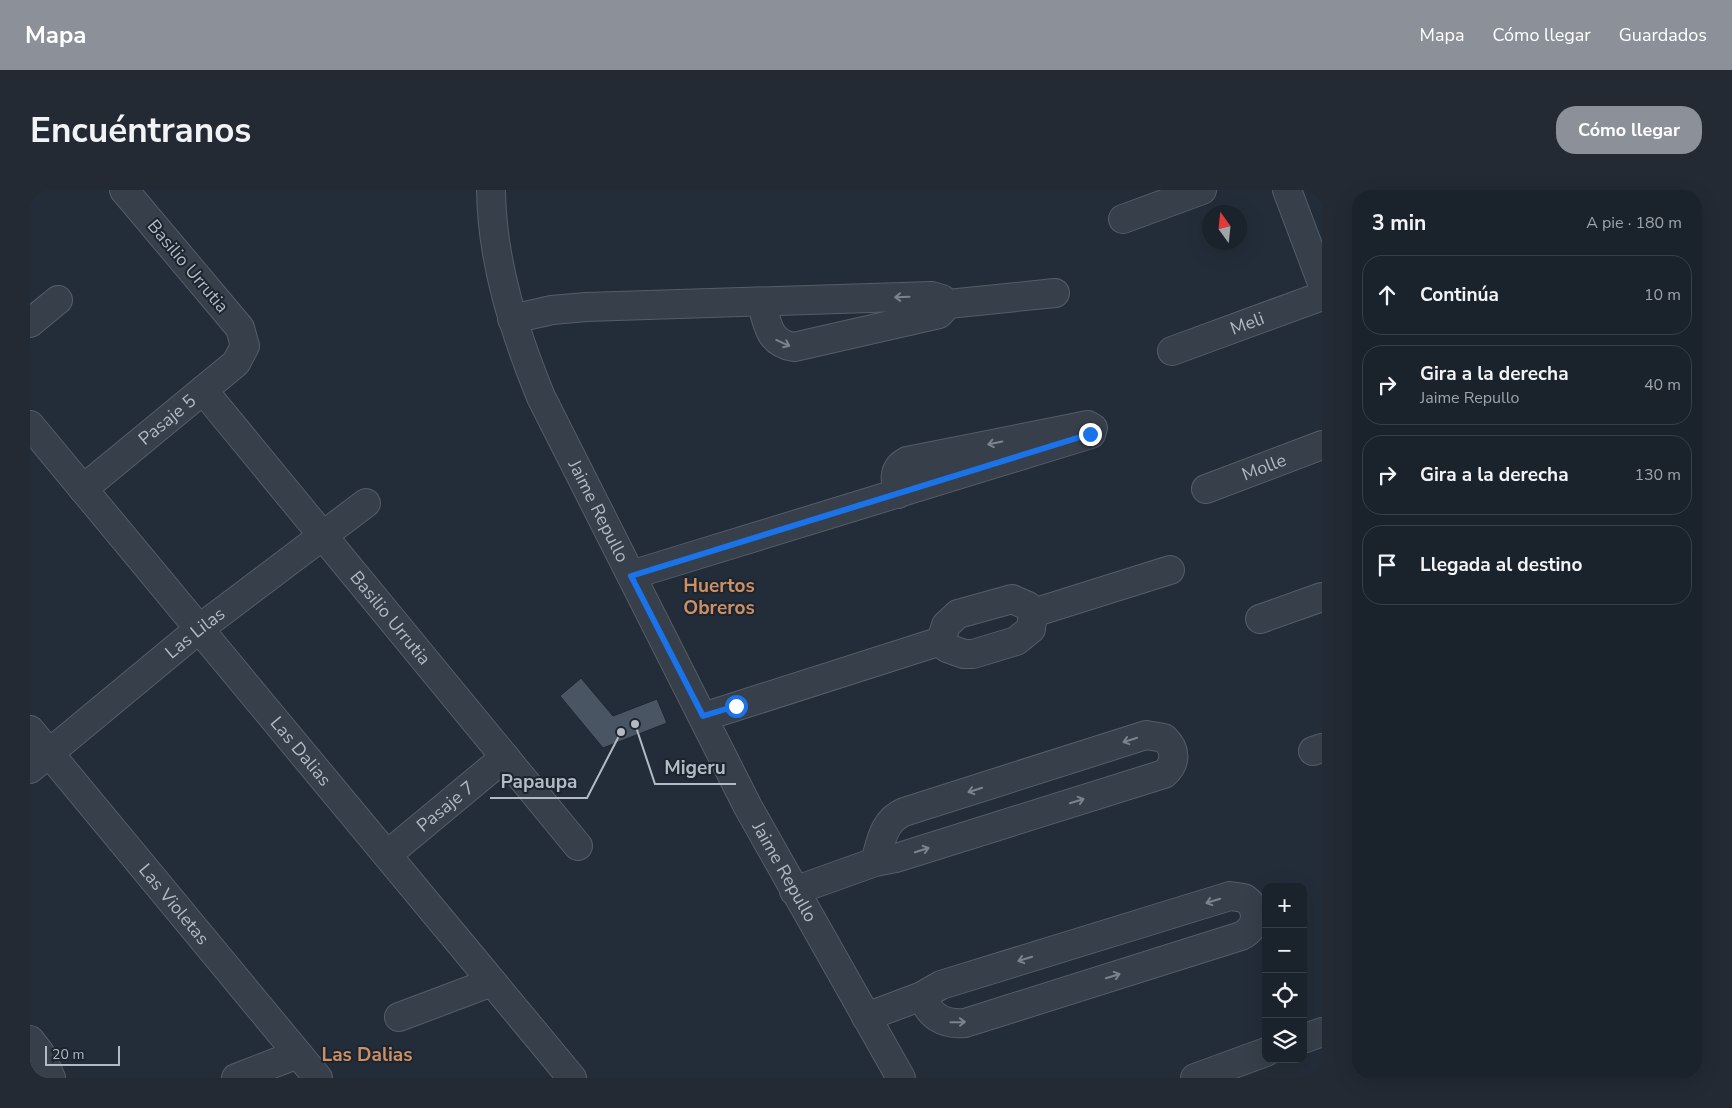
<!DOCTYPE html>
<html lang="es">
<meta charset="utf-8">
<style>
body{margin:0;font-family:"Nunito Sans",sans-serif;background:#232a33;color:#f1f3f6}
.controls{position:absolute;right:15px;bottom:15px;display:grid;overflow:hidden;border-radius:10px;box-shadow:0 5px 20px #0002}
.controls button{width:45px;height:45px;display:grid;place-items:center;padding:0;border:0;border-bottom:1px solid #383f47;background:#1a222b;color:#f1f3f6;font:25px sans-serif}
.compass{position:absolute;left:1172px;top:15px;width:45px;height:45px;border-radius:50%;background:#1a222b;box-shadow:0 5px 20px #0002;rotate:345deg}
.scale{position:absolute;left:15px;bottom:12px;width:75px;box-sizing:border-box;padding-left:5px;border:2px solid #b2bac5;border-top:0;font-size:14px;line-height:18px;white-space:nowrap;color:#b2bac5;-webkit-text-stroke:4px #1c242e;paint-order:stroke}
.stop{position:absolute;width:15px;height:15px;margin:-11px;border:4px solid #1a73e8;border-radius:50%;background:#fff}
.stop.end{background:#1a73e8;border-color:#fff;box-shadow:0 1px 5px #0008}
.list{margin:0;padding:0;list-style:none}
h2{display:flex;justify-content:space-between;align-items:center;height:65px;margin:0;padding:0 20px;font-size:21px}
h2 small{font-size:16px;font-weight:400;color:#9fa4a9}
.list li{display:grid;grid-template-columns:32px 1fr auto;gap:15px;align-items:center;box-sizing:border-box;height:80px;margin:0 10px 10px;padding:0 10px;border:1px solid #383f47;border-radius:20px}
.list b{display:block;font-size:19px;white-space:nowrap}
.list p{margin:0;font-size:16px;white-space:nowrap;color:#9fa4a9}
.list em{font-size:16px;font-style:normal;color:#9fa4a9}
.icon{flex:none;width:28px;height:28px;fill:none;stroke:currentColor;stroke-width:2;stroke-linecap:round;stroke-linejoin:round}
.map{position:relative;flex:none;width:1292px;height:888px;overflow:hidden;border-radius:20px}
header{display:flex;align-items:center;gap:30px;box-sizing:border-box;height:70px;padding:0 25px;background:#8c9099;color:#fff}
header strong{font-size:24px}
nav{display:flex;gap:28px;margin-inline-start:auto;font-size:18px}
.intro{display:flex;align-items:center;justify-content:space-between;box-sizing:border-box;height:120px;padding:0 30px}
h1{margin:0;font-size:35px}
.button{padding:12px 22px;border-radius:20px;background:#8c9099;color:#fff;font-size:18px;font-weight:700}
main{display:flex;gap:30px;padding:0 30px}
aside{flex:1;background:#1a222b;border-radius:20px;box-shadow:0 5px 20px #0002}
.map>svg:first-child{display:block}
.building{fill:#4a5563;stroke:#1e2630}
.lines{fill:none;stroke-linecap:round;stroke-linejoin:round}
.minor-casing{stroke:#555d67;stroke-width:30}
.minor{stroke:#373f4a;stroke-width:28}
.oneway{stroke:#7b838e}
.route{stroke:#1a73e8;stroke-width:6}
.labels{text-anchor:middle;stroke-width:4;stroke-linejoin:round;paint-order:stroke}
.street-label{font-size:18px;fill:#b2bac5;stroke:#1c242e}
.neighbourhood-label{font-size:19px;font-weight:bold;fill:#cd9066;stroke:#1c242e}
.leader{fill:none;stroke:#b2bac5;stroke-width:2}
.callout-dot{fill:#b2bac5;stroke:#1c242e;stroke-width:2}
.callout-label{font-size:19px;text-anchor:middle;font-weight:bold;fill:#b2bac5;stroke:#1c242e;stroke-width:4;stroke-linejoin:round;paint-order:stroke}
</style>
<header>
<strong>Mapa</strong>
<nav><a>Mapa</a><a>Cómo llegar</a><a>Guardados</a></nav>
</header>
<div class="intro"><h1>Encuéntranos</h1><a class="button">Cómo llegar</a></div>
<main>
<div class="map">
<svg width="1292" height="888" viewBox="0 0 1292 888">
<rect width="100%" height="100%" fill="#232d39"/>
<polygon class="building" points="551,488 583,526 627,509 637,533 573,558 530,506"/>
<g class="lines">
<defs>
<g id="minor">
<path id="s1" d="M461,0c1,72 23,141 50,207l207,410 153,271"/>
<polyline points="1257,0 1292,93"/>
<polyline points="1093,29 1172,0"/>
<path d="M732,113c5,21 7,40 32,44l145,-33 9,-10"/>
<polyline points="482,129 522,120 556,117 902,106 912,109 918,114 1025,103"/>
<polyline points="0,133 28,110"/>
<path id="s2" d="M1142,161l150,-55"/>
<path id="s3" d="M173,200l375,456"/>
<path id="s4" d="M0,235l542,653"/>
<path id="s5" d="M53,299l153,-126 9,-17 -5,-18 -116,-138"/>
<path id="s6" d="M1176,299l116,-44"/>
<path d="M601,385l460,-141 2,-6 -5,-3 -181,36c-15,8 -12,19 -9,33"/>
<polygon points="982,409 998,416 1003,423 1001,439 986,451 943,464 934,464 917,458 911,451 916,435 928,424"/>
<polyline points="1003,423 1140,380"/>
<polyline points="1230,429 1292,407"/>
<polyline points="673,527 911,451"/>
<path id="s7" d="M0,540l288,348"/>
<polyline points="1283,561 1292,558"/>
<path id="s8" d="M0,579l169,-140 167,-126"/>
<path id="s9" d="M357,665l118,-98"/>
<path d="M764,701l81,-29 21,-4 268,-84c13,-11 12,-25 0,-36l-18,-3 -242,77c-21,9 -23,30 -29,50"/>
<polyline points="369,827 462,792"/>
<path d="M836,827l56,-21 19,-11 289,-89 14,2c16,10 14,30 -3,38l-276,87c-21,2 -36,-7 -43,-27"/>
<polyline points="1273,849 1292,842"/>
<polyline points="0,850 10,863 21,888"/>
<polyline points="206,888 268,864"/>
<polyline points="1165,888 1236,862"/>
</g>
</defs>
<use href="#minor" class="minor-casing"/>
<use href="#minor" class="minor"/>
</g>
<defs><path id="oneway-shaft" d="M-6 0H5M1.5-3L5.5 0L1.5 3" fill="none" stroke-width="1.6" stroke-linecap="round" stroke-linejoin="round" transform="scale(1.25)"/></defs>
<g class="oneway">
<use href="#oneway-shaft" transform="translate(872 107) rotate(178)"/>
<use href="#oneway-shaft" transform="translate(753 153) rotate(24)"/>
<use href="#oneway-shaft" transform="translate(965 253) rotate(169)"/>
<use href="#oneway-shaft" transform="translate(1100 550) rotate(162)"/>
<use href="#oneway-shaft" transform="translate(945 600) rotate(162)"/>
<use href="#oneway-shaft" transform="translate(1047 611) rotate(-17)"/>
<use href="#oneway-shaft" transform="translate(892 660) rotate(-17)"/>
<use href="#oneway-shaft" transform="translate(1183 711) rotate(163)"/>
<use href="#oneway-shaft" transform="translate(995 769) rotate(163)"/>
<use href="#oneway-shaft" transform="translate(1083 786) rotate(-17)"/>
<use href="#oneway-shaft" transform="translate(928 832) rotate(-1)"/>
</g>
<g class="lines">
<polyline class="route" points="706,516 673,526 601,386 1060,244"/>
</g>
<g class="labels">
<g class="street-label">
<text transform="translate(158 76) rotate(50)" y="6">Basilio Urrutia</text>
<text dy="6" stroke="none"><textPath href="#s2" startOffset="80">Meli</textPath></text>
<text dy="6" stroke="none"><textPath href="#s5" startOffset="109">Pasaje 5</textPath></text>
<text dy="6" stroke="none"><textPath href="#s6" startOffset="62">Molle</textPath></text>
<text dy="6" stroke="none"><textPath href="#s1" startOffset="342">Jaime Repullo</textPath></text>
<text dy="6" stroke="none"><textPath href="#s3" startOffset="295">Basilio Urrutia</textPath></text>
<text dy="6" stroke="none"><textPath href="#s8" startOffset="214">Las Lilas</textPath></text>
<text dy="6" stroke="none"><textPath href="#s4" startOffset="424">Las Dalias</textPath></text>
<text dy="6" stroke="none"><textPath href="#s9" startOffset="76">Pasaje 7</textPath></text>
<text dy="6" stroke="none"><textPath href="#s1" startOffset="748">Jaime Repullo</textPath></text>
<text dy="6" stroke="none"><textPath href="#s7" startOffset="226">Las Violetas</textPath></text>
</g>
<g class="neighbourhood-label">
<text x="689" y="402">Huertos<tspan x="689" dy="22">Obreros</tspan></text>
<text x="337" y="871">Las Dalias</text>
</g>
</g>
<path class="leader" d="M605 534L625 594H706M591 542L557 608H460"/>
<g class="callout-dot">
<circle cx="605" cy="534" r="5"/>
<circle cx="591" cy="542" r="5"/>
</g>
<g class="callout-label">
<text x="665" y="584">Migeru</text>
<text x="509" y="598">Papaupa</text>
</g>
</svg>
<div class="controls">
<button>+</button>
<button>−</button>
<button><svg class="icon" aria-label="locate" viewBox="0 0 24 24"><circle cx="12" cy="12" r="6"/><path d="M12 2v4M12 18v4M2 12h4M18 12h4"/></svg></button>
<button><svg class="icon" aria-label="layers" viewBox="0 0 24 24"><path d="M12 4l9 5-9 5-9-5zM3 14l9 5 9-5"/></svg></button>
</div>
<svg class="compass" viewBox="-18 -18 36 36"><path d="M0-13l5 13h-10z" fill="#e53935"/><path d="M0 13l5-13h-10z" fill="#9fa4a9"/></svg>
<div class="scale">20 m</div>
<div class="stop" style="left:706px;top:516px"></div>
<div class="stop end" style="left:1060px;top:244px"></div>
</div>
<aside>
<h2>3 min<small>A pie · 180 m</small></h2>
<ul class="list">
<li><svg class="icon" aria-label="ahead" viewBox="0 0 24 24"><path d="M12 20V5M6 11l6-6 6 6"/></svg><div><b>Continúa</b></div><em>10 m</em></li>
<li><svg class="icon" aria-label="right" viewBox="0 0 24 24"><path d="M7 20v-9h11M14 6l5 5-5 5"/></svg><div><b>Gira a la derecha</b><p>Jaime Repullo</p></div><em>40 m</em></li>
<li><svg class="icon" aria-label="right" viewBox="0 0 24 24"><path d="M7 20v-9h11M14 6l5 5-5 5"/></svg><div><b>Gira a la derecha</b></div><em>130 m</em></li>
<li><svg class="icon" aria-label="arrive" viewBox="0 0 24 24"><path d="M6 21V4h12l-3 4 3 4H6"/></svg><div><b>Llegada al destino</b></div></li>
</ul>
</aside>
</main>
